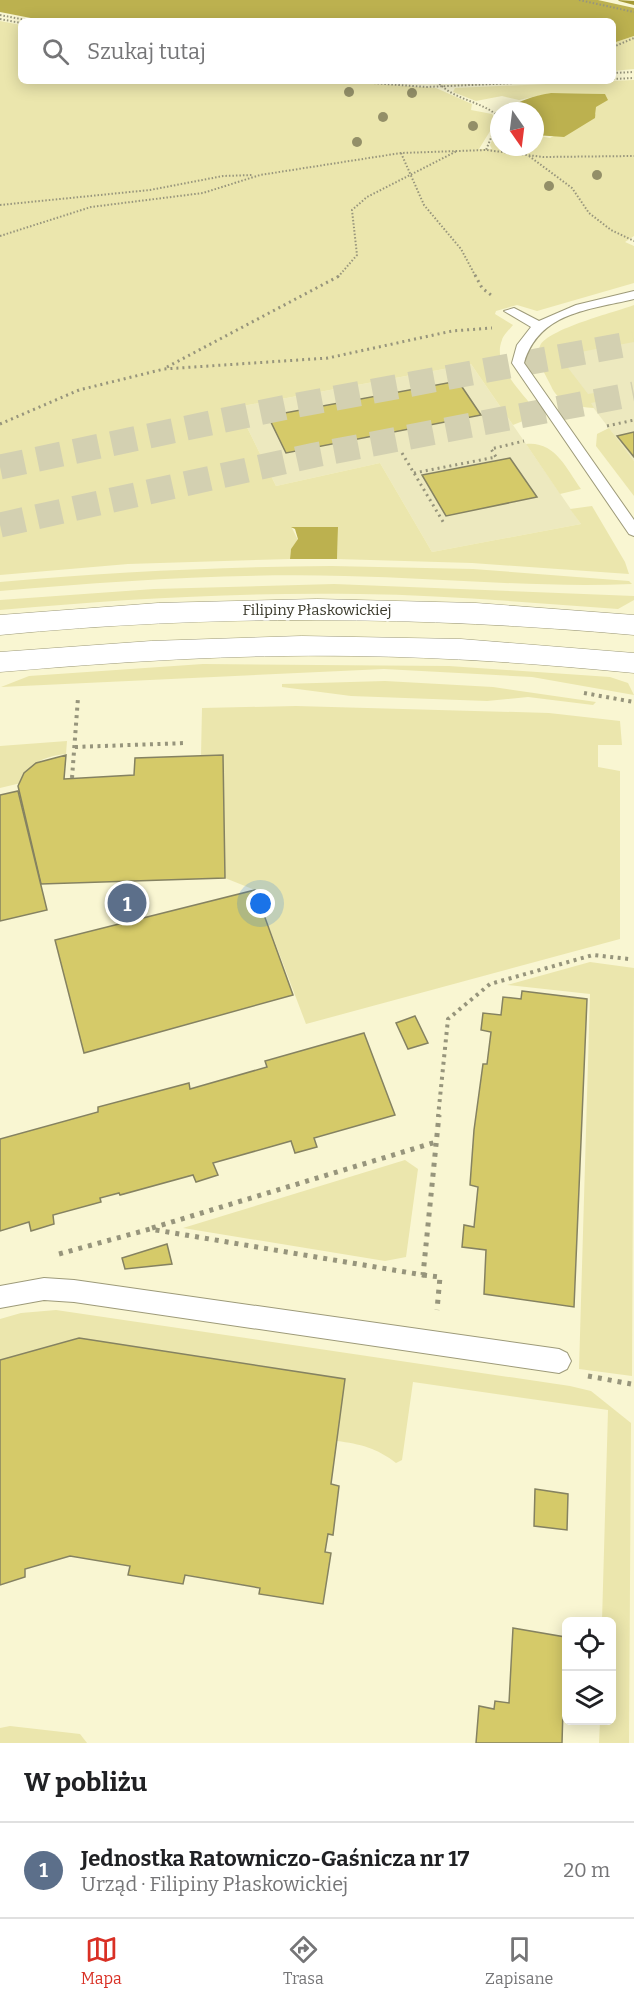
<!DOCTYPE html>
<html lang="pl">
<meta charset="utf-8">
<style>
body{margin:0;font-family:Bitter,serif;background:#f6f6f6;color:#202124}
.controls{position:absolute;right:18px;bottom:18px;display:grid;overflow:hidden;border-radius:9px;box-shadow:0 3px 15px #0003}
.controls button{width:54px;height:54px;display:grid;place-items:center;padding:0;border:0;border-bottom:2px solid #e0e0e0;background:#fff;color:#202124;font:30px sans-serif}
.compass{position:absolute;left:490px;top:102px;width:54px;height:54px;border-radius:50%;background:#fff;box-shadow:0 3px 15px #0003;rotate:166deg}
.you{position:absolute;left:261px;top:904px;width:21px;height:21px;margin:-15px;border:4px solid #fff;border-radius:50%;background:#1a73e8;box-shadow:0 0 0 9px #1a73e833}
.badge{display:grid;place-items:center;width:39px;height:39px;border-radius:50%;background:#d93025;color:#fff;font-size:20px;font-weight:700}
.pin{position:absolute;translate:-50% -50%;border:3px solid #fff;box-shadow:0 2px 6px #0006}
.list{margin:0;padding:0;list-style:none}
h2{display:flex;justify-content:space-between;align-items:center;height:78px;margin:0;padding:0 24px;font-size:26px}
h2 small{font-size:20px;font-weight:400;color:#757577}
.list li{display:grid;grid-template-columns:39px 1fr auto;gap:18px;align-items:center;box-sizing:border-box;height:96px;padding:0 24px;border-top:2px solid #e0e0e0}
.list b{display:block;font-size:22px;white-space:nowrap}
.list p{margin:0;font-size:20px;white-space:nowrap;color:#757577}
.list em{font-size:20px;font-style:normal;color:#757577}
.icon{flex:none;width:33px;height:33px;fill:none;stroke:currentColor;stroke-width:2;stroke-linecap:round;stroke-linejoin:round}
.map{position:relative;flex:none;width:634px;height:1743px;overflow:hidden}
.search{position:absolute;background:#fff;box-shadow:0 3px 15px #0003;left:18px;right:18px;top:18px;height:66px;display:flex;align-items:center;gap:15px;box-sizing:border-box;padding:0 21px;border-radius:9px;color:#757577;font-size:22px}
.sheet{height:174px;background:#fff}
nav{display:flex;justify-content:space-around;align-items:center;box-sizing:border-box;height:84px;border-top:2px solid #e0e0e0;background:#fff;font-size:16px;color:#757577}
nav a{display:grid;justify-items:center;gap:3px}
nav .on{color:#d93025}
.map>svg:first-child{display:block}
.built{fill:#ede9bf}
.green{fill:#ebe6ad}
.forest{fill:#bcb14f}
.lines{fill:none;stroke-linecap:round;stroke-linejoin:round}
.stream{fill:#a49935;fill-rule:evenodd}
.building{fill:#d5ca69;stroke:#858261;stroke-width:1.5}
.motorway-tunnel{stroke:#d3d0b1;stroke-width:25;stroke-dasharray:25 13;stroke-linecap:butt}
.service-casing{stroke:#9d9a79;stroke-width:2}
.secondary-casing{stroke:#9d9a79;stroke-width:1}
.path-far3{stroke:#97957c;stroke-width:2;stroke-dasharray:1.5 2;stroke-linecap:butt}
.path-far2{stroke:#97957c;stroke-width:3;stroke-dasharray:2 4;stroke-linecap:butt}
.path-far1{stroke:#97957c;stroke-width:4;stroke-dasharray:3 4.5;stroke-linecap:butt}
.path{stroke:#97957c;stroke-width:5;stroke-dasharray:4 6;stroke-linecap:butt}
.service{fill:#fff;fill-rule:evenodd}
.secondary{fill:#fff;fill-rule:evenodd}
.tree{fill:#938f68}
.labels{text-anchor:middle;stroke-width:5;stroke-linejoin:round;paint-order:stroke}
.street-label{font-size:15px;fill:#3a392b;stroke:#fff}
</style>
<div class="map">
<svg width="634" height="1743" viewBox="0 0 634 1743">
<rect width="100%" height="100%" fill="#f9f6d2"/>
<g class="built">
<polygon points="634,341 634,461 554,356"/>
<polygon points="471,364 581,524 432,552 380,463 276,486 237,407"/>
</g>
<g class="green">
<path d="M0,21l21,4v56h311l104,7 36,16 -1,6 21,4 3,5 -3,9 -13,21h13l-2,-4 9,-19v21h36v-12l15,3 46,-24v-7l9,-13 -54,-1 -32,7 -17,-4 -26,5 -23,-9 2,-4 179,-8v156l-9,6 9,4v37l-97,28 -20,-6 -21,6 -1,3 18,11c-3,4 -10,10 -11,15 -10,24 17,49 30,66l1,7 -5,6 -15,6 -42,-61 -234,43 39,79 104,-23 52,89 149,-28 -11,-15 22,-3 33,56 4,12 -157,-11 -135,-4 1,-32 -46,1 6,12 -7,9 -1,10 -162,5 -128,11z"/>
<polygon points="634,36 634,69 613,71 613,43"/>
<path d="M634,305v37l-75,14 29,38 24,-4 8,7 -29,6 3,5c-18,-1 -36,-5 -43,-22 -5,-11 -17,-28 -11,-40 7,-17 76,-34 94,-41z"/>
<polygon points="609,428 634,461 634,496 596,446 597,434"/>
<path d="M526,444c29,-3 40,24 55,45l-21,5z"/>
<path d="M331,566l142,3 156,12 3,3c-95,4 -191,-6 -287,-8 -115,-3 -230,5 -345,15v-9c110,-10 221,-15 331,-16z"/>
<path d="M334,584l300,12v4l-16,9c-86,-6 -172,-14 -259,-15 -120,-2 -239,5 -359,16v-10l154,-11z"/>
<polygon points="203,664 449,666 610,677 628,683 634,695 532,677 384,669 1,687 29,676"/>
<polygon points="385,681 493,687 596,702 593,705 528,697 487,701 351,696 282,687 282,684"/>
<polygon points="296,706 549,713 620,721 622,745 598,745 598,767 620,771 620,939 306,1024 255,890 225,878 223,755 201,756 202,708"/>
<path d="M67,741l-1,13c-20,2 -39,9 -45,29l-21,5v-42z"/>
<polygon points="590,962 634,968 632,1376 579,1369 590,994 507,985"/>
<polygon points="405,1160 418,1169 406,1257 385,1261 183,1228"/>
<path d="M56,1310l514,76 21,5 40,32 -2,320h-30l1,-22 12,-1v-98l-10,-1 6,-211 -195,-28 -11,78 -6,3c-19,-15 -36,-19 -59,-22l-5,35 -244,-35 -88,26v-148l21,-6z"/>
<polygon points="10,1726 80,1734 87,1743 0,1743 0,1728"/>
</g>
<g class="forest">
<polygon points="0,0 598,0 634,8 634,36 613,43 613,21 46,21 0,12"/>
<path d="M551,93l54,1 3,6 -12,7 -1,11 -31,19 -29,-2v-24h-37c22,-8 28,-14 53,-18z"/>
<polygon points="291,527 338,527 337,559 290,559 291,549 298,539 295,529"/>
</g>
<g class="lines">
<polygon class="stream" points="618,0 634,1 634,5 619,1"/>
</g>
<g class="building">
<polygon points="458,381 481,415 286,453 268,416"/>
<polygon points="634,432 634,457 617,436"/>
<polygon points="510,458 537,497 446,516 422,475"/>
<polygon points="66,755 64,779 134,775 135,758 223,755 225,878 41,884 18,786 24,773 36,763"/>
<polygon points="18,791 47,910 0,921 0,795"/>
<polygon points="255,890 293,995 84,1053 55,940"/>
<polygon points="522,991 587,999 574,1307 484,1294 486,1250 462,1247 464,1225 474,1227 478,1187 470,1185 474,1130 483,1064 487,1064 491,1032 481,1030 483,1013 501,1015 503,997 521,999"/>
<polygon points="415,1016 428,1043 408,1049 396,1023"/>
<polygon points="364,1033 395,1115 314,1138 317,1147 295,1153 291,1141 213,1163 218,1175 196,1182 193,1175 120,1195 119,1193 100,1198 101,1202 53,1215 54,1224 31,1231 29,1222 0,1231 0,1139 98,1112 98,1107 189,1083 190,1089 267,1067 265,1061"/>
<polygon points="167,1244 172,1264 125,1269 122,1258"/>
<polygon points="79,1338 345,1379 331,1484 339,1486 333,1535 328,1534 325,1552 331,1553 323,1604 259,1594 260,1588 185,1575 183,1584 128,1575 130,1566 70,1556 25,1569 25,1577 0,1585 0,1360"/>
<polygon points="535,1489 568,1494 567,1530 534,1526"/>
<polygon points="513,1628 565,1637 562,1743 476,1743 479,1706 494,1709 495,1701 509,1703"/>
</g>
<g class="lines">
<g class="motorway-tunnel">
<polyline points="0,467 287,407 634,343"/>
<polyline points="0,525 315,455 634,394"/>
</g>
<defs>
<g id="service">
<path d="M634,291v8c-45,11 -95,13 -110,64l110,157v16l-5,-2 -117,-171 5,-18 14,-18 -27,-16 10,-3 25,13 37,-16z"/>
<polygon points="44,1278 74,1280 559,1349 567,1353 571,1361 567,1369 559,1373 74,1302 44,1300 0,1308 0,1286"/>
</g>
<g id="secondary">
<path d="M317,599l159,4 158,12v20c-212,-19 -422,-21 -634,0v-20l158,-12z"/>
<path d="M302,636l159,3 173,14v20c-93,-9 -187,-16 -281,-17 -118,-2 -236,6 -353,16v-20l151,-11z"/>
</g>
</defs>
<use href="#service" class="service-casing"/>
<use href="#secondary" class="secondary-casing"/>
<g class="path-far3">
<polyline points="579,0 634,12"/>
<polyline points="0,15 31,21"/>
<polyline points="0,19 21,23"/>
<polyline points="613,47 634,38"/>
<polyline points="613,73 634,72"/>
<polyline points="613,79 634,78"/>
<polyline points="346,81 426,87 561,81"/>
<path d="M437,81c16,19 41,19 60,34l1,6 -12,29"/>
<polyline points="448,81 461,81"/>
<polyline points="401,153 424,205 461,249 476,277"/>
<polyline points="529,156 572,188 589,213 611,230 634,241"/>
<polyline points="0,205 150,190 223,176 253,175"/>
<polyline points="0,236 91,207 203,193 260,175 401,153 486,150 543,157 634,156"/>
<polyline points="338,277 357,255 352,210 367,197 457,151"/>
</g>
<g class="path-far2">
<polyline points="475,275 482,288 491,295"/>
<polyline points="167,367 341,275"/>
<polyline points="0,424 79,390 164,369 328,358 452,331 492,328"/>
<polyline points="607,426 634,420"/>
<polyline points="402,453 445,525"/>
<polyline points="414,473 496,457 491,449 524,441"/>
</g>
<g class="path-far1">
<polyline points="584,693 634,702"/>
<polyline points="75,747 186,743"/>
<polyline points="72,778 78,698"/>
<polyline points="438,1117 448,1019 490,984 593,955 629,959"/>
</g>
<g class="path">
<polyline points="152,1228 436,1142"/>
<polyline points="59,1254 150,1229 423,1275 439,1115"/>
<polyline points="423,1275 440,1277 437,1310"/>
<polyline points="588,1376 631,1384"/>
</g>
<use href="#service" class="service"/>
<use href="#secondary" class="secondary"/>
</g>
<g class="tree">
<circle cx="349" cy="92" r="5"/>
<circle cx="412" cy="93" r="5"/>
<circle cx="383" cy="117" r="5"/>
<circle cx="473" cy="126" r="5"/>
<circle cx="357" cy="142" r="5"/>
<circle cx="597" cy="175" r="5"/>
<circle cx="549" cy="186" r="5"/>
</g>
<g class="labels">
<g class="street-label">
<text x="317" y="615">Filipiny Płaskowickiej</text>
</g>
</g>
</svg>
<div class="controls">
<button><svg class="icon" aria-label="locate" viewBox="0 0 24 24"><circle cx="12" cy="12" r="6"/><path d="M12 2v4M12 18v4M2 12h4M18 12h4"/></svg></button>
<button><svg class="icon" aria-label="layers" viewBox="0 0 24 24"><path d="M12 4l9 5-9 5-9-5zM3 14l9 5 9-5"/></svg></button>
</div>
<svg class="compass" viewBox="-18 -18 36 36"><path d="M0-13l5 13h-10z" fill="#e53935"/><path d="M0 13l5-13h-10z" fill="#757577"/></svg>
<div class="you"></div>
<div class="pin badge" style="left:127px;top:903px;background:#5c6f8a">1</div>
<div class="search"><svg class="icon" aria-label="search" viewBox="0 0 24 24"><circle cx="10" cy="10" r="6"/><path d="M15 15l6 6"/></svg>Szukaj tutaj</div>
</div>
<section class="sheet">
<h2>W pobliżu<small></small></h2>
<ul class="list">
<li><span class="badge" style="background:#5c6f8a">1</span><div><b>Jednostka Ratowniczo-Gaśnicza nr 17</b><p>Urząd · Filipiny Płaskowickiej</p></div><em>20 m</em></li>
</ul>
</section>
<nav>
<a class="on"><svg class="icon" aria-label="map" viewBox="0 0 24 24"><path d="M3 6l6-2 6 2 6-2v14l-6 2-6-2-6 2zM9 4v14M15 6v14"/></svg>Mapa</a>
<a><svg class="icon" aria-label="directions" viewBox="0 0 24 24"><path d="M12 3l9 9-9 9-9-9zM9 14v-3h6M13 9l2 2-2 2"/></svg>Trasa</a>
<a><svg class="icon" aria-label="saved" viewBox="0 0 24 24"><path d="M7 4h10v16l-5-4-5 4z"/></svg>Zapisane</a>
</nav>
